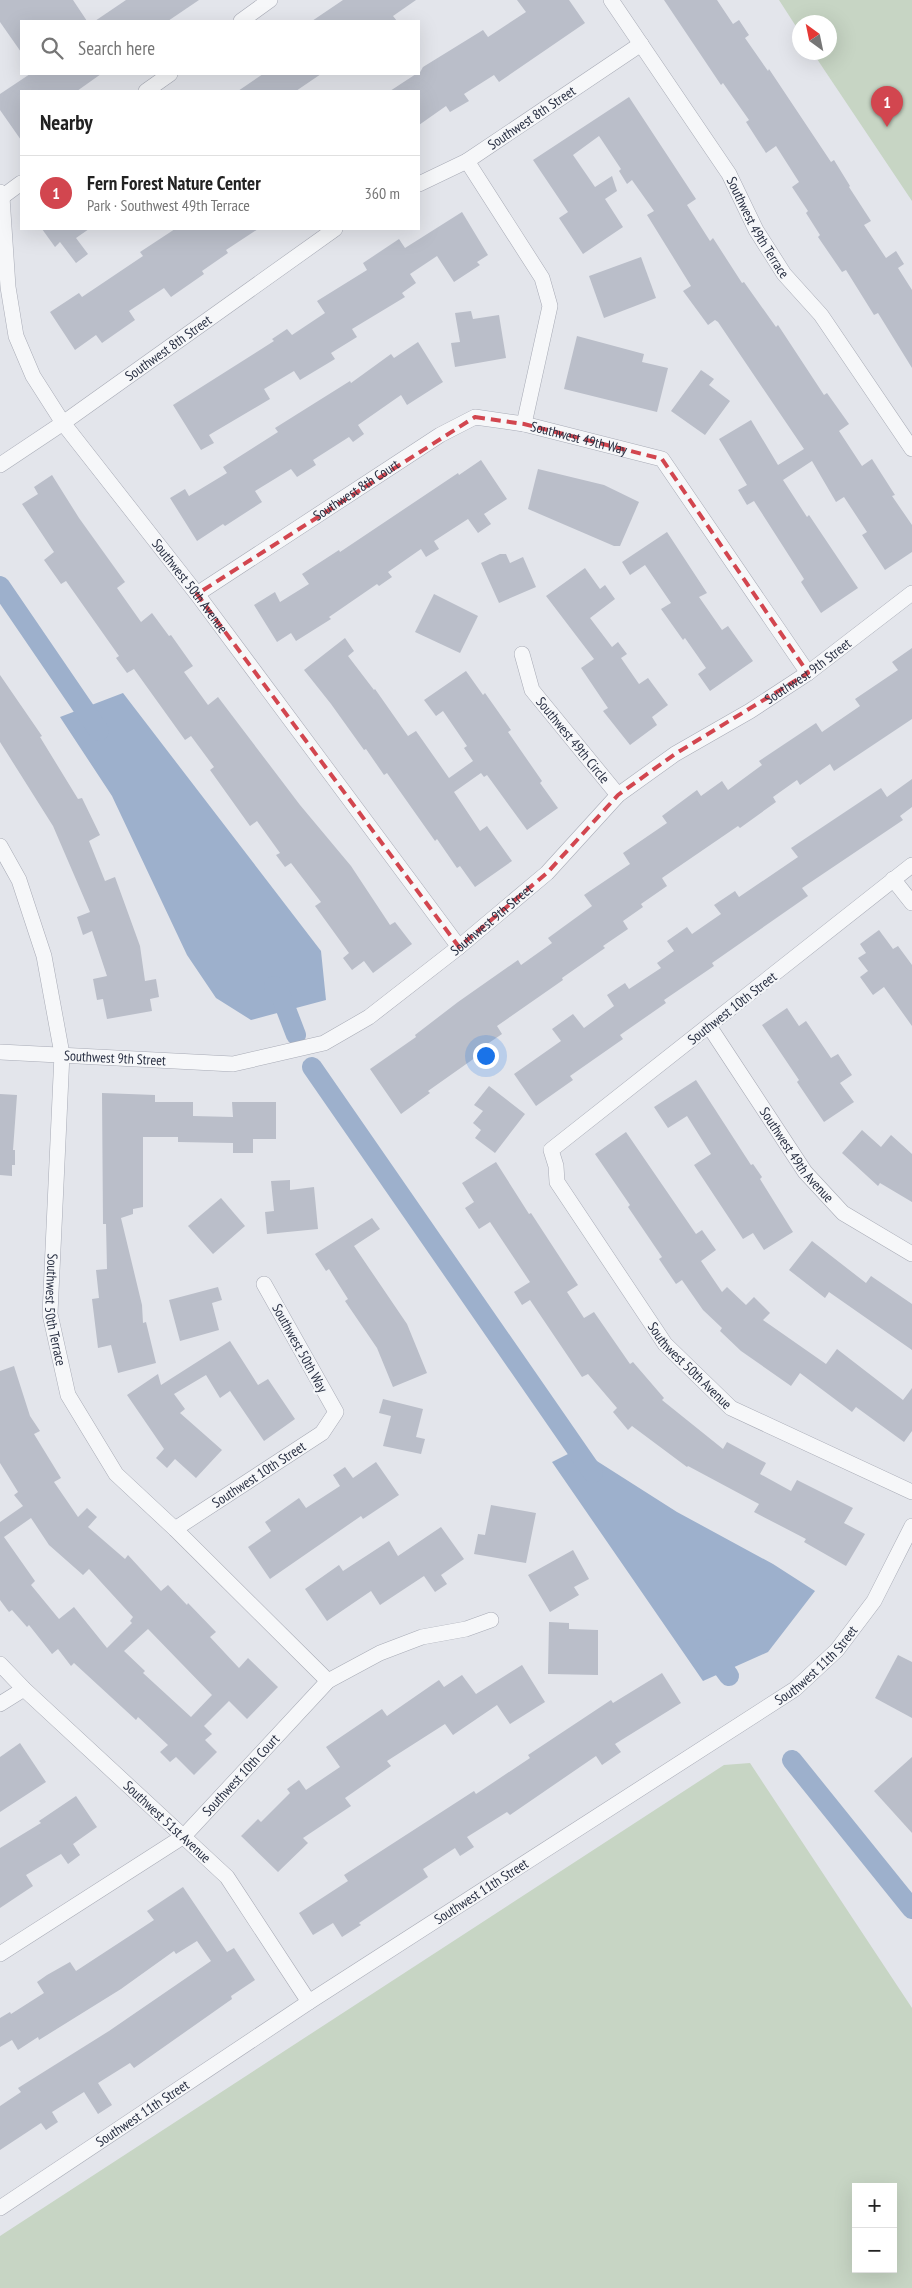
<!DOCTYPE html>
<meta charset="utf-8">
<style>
body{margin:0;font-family:"PT Sans Narrow",sans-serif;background:#f2f2f2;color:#222}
.controls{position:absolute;right:15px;bottom:15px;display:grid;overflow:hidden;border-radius:0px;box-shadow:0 5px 20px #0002}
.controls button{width:45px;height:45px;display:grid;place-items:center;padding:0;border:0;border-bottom:1px solid #e0e0e0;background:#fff;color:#222;font:25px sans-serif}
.compass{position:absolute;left:792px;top:15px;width:45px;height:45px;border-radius:50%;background:#fff;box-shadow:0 5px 20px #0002;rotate:327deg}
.you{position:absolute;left:485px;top:1055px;width:18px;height:18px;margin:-12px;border:4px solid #fff;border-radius:50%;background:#1a73e8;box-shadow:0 0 0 8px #1a73e833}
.badge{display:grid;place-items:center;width:32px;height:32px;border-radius:50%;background:#d2464f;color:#fff;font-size:16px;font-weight:700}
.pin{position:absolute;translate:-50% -41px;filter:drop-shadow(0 1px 2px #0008)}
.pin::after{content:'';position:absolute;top:26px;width:18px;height:15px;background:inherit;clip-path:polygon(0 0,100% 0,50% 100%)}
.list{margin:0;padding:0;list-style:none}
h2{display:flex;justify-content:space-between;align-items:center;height:65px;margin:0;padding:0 20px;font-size:21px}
h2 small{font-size:16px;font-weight:400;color:#767676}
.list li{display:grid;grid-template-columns:32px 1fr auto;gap:15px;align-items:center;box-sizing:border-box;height:75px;padding:0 20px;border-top:1px solid #e0e0e0}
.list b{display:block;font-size:19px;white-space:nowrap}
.list p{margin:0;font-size:16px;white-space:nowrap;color:#767676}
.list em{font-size:16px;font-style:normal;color:#767676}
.icon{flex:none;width:28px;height:28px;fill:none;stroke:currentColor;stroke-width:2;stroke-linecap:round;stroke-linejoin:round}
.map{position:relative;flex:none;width:912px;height:2288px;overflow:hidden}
.search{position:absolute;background:#fff;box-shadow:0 5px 20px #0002;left:20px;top:20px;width:400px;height:55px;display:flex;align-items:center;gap:12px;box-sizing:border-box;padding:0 18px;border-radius:0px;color:#767676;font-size:19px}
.panel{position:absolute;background:#fff;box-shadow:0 5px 20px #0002;left:20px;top:90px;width:400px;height:140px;border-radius:0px}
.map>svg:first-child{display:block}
.green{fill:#c7d5c4;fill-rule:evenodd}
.water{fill:#9db0cc}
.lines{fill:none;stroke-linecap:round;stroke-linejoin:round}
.canal{stroke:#9db0cc;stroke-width:20}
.building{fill:#babec9;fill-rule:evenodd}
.street-casing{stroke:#a8abb6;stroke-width:16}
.street{stroke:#f6f7f9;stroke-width:15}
.marked{fill:none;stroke:#d2464f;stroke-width:4;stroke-dasharray:10 6;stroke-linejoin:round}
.labels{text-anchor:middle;stroke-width:4.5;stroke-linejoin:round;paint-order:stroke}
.street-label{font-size:14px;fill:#2a3144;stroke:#f3f5f8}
</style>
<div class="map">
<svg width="912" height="2288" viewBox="0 0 912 2288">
<rect width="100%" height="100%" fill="#e3e5eb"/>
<g class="green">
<polygon points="779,0 912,0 912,201 813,53 830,52 830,22 800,22 799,31"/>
<path d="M750,1763l162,245v280h-912v-52l724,-471zM856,2187h37v82h-37z"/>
</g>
<g class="water">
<polygon points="123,693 321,951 326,1000 251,1020 216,998 187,955 112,796 60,717"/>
<polygon points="578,1449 677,1512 773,1564 815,1591 768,1652 703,1681 552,1462"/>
</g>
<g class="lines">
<g class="canal">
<polyline points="0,586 99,731"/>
<polyline points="274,986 281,996 296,1035"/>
<polyline points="312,1067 593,1473"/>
<polyline points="709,1649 729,1676"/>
<polyline points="792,1760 912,1909"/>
</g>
</g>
<g class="building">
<polygon points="0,0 73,0 87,21 21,21 21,52 0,22"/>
<polygon points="126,0 199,0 168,21 95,21"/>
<polygon points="343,0 416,0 393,16 397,21 312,21"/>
<polygon points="517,0 569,0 585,23 499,82 494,75 464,94 469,101 450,112 446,106 419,125 419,91 390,91 416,74 419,74 423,67 483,30 488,37 526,12"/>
<polygon points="664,0 717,0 733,24 739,20 749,35 745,38 768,71 769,69 831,162 834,160 850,186 849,187 871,221 864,225 886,258 896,251 904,264 898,268 912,290 912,368 878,313 874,315 846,270 842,272 818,237 820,235 806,213 808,211 792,187 799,182 776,146 766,153 746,122 749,120 723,83 721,85"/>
<polygon points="30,74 101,74 77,91 21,91 21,140 0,110 0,94"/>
<polygon points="263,74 321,74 296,91 238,91"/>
<polygon points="629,97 696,199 687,205 710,241 713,238 742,283 744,282 776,327 778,325 824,395 827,393 849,424 839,431 862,466 872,459 895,495 892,496 912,525 912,552 885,570 862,535 867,532 844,497 836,502 812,461 783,480 807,517 809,515 858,588 821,613 801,582 804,579 754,501 747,505 738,490 747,485 719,439 751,420 778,465 804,449 718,322 715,320 708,325 683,291 691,286 647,215 654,211 632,180 627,184 619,171 621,169 599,136 573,155 595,187 612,176 617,191 605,199 623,227 583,254 559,218 568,212 533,160"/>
<polygon points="462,212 488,255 477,262 480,265 454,282 437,256 410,274 416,283 402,293 405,297 352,329 357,337 331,353 335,359 300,380 294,371 264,389 270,399 209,435 214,443 201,450 173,405 274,341 272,339 287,329 292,335 325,313 317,301 367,270 363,263 399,239 405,248"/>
<polygon points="42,229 89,229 76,238 88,254 76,263 60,242 55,247"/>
<polygon points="175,229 258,229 226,250 228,253 202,271 204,274 171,297 164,288 129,311 135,320 102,343 96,335 75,350 50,312 79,293 82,297 143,256 140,252"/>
<polygon points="641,257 656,298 604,318 589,276"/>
<polygon points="471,311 473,319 499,315 506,358 455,367 451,343 460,342 455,313"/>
<polygon points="577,336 644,354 642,362 668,368 657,412 564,389"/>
<polygon points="418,342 443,382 407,405 401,395 358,425 364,434 353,442 349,437 313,460 316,465 297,477 291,469 255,491 262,502 225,526 223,524 197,541 170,498 185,489 189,496 227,473 223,467 278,432 275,428 350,381 351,383 391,354 394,358"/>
<polygon points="701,370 714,379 709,385 730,401 705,435 671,411"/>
<polygon points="481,460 507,499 484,514 491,524 478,533 468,519 434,541 439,549 426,557 421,549 388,572 392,577 379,586 377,584 329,617 331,619 296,641 291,633 277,642 254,605 275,592 280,602 309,584 302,574 339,550 340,552 458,473 459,475"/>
<polygon points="538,469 604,485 639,502 620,546 614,546 528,509"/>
<polygon points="52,475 79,518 125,582 117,588 141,622 152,613 169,636 171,635 193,666 184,672 208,705 218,697 300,805 351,866 390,925 395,922 412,944 373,973 364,961 352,970 343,958 349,953 315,906 321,902 291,863 285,867 276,855 280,853 257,821 250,826 210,770 214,767 191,736 185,740 134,669 127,673 116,658 119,656 66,581 61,584 44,560 54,552 22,504 38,494 34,487"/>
<polygon points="667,532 707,593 699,597 722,630 728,626 753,661 710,691 698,674 706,668 685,638 683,640 661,609 671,603 645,565 630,575 622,562"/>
<polygon points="500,554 506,554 510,563 523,557 536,587 499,603 481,563"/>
<polygon points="585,568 600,589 605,585 615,599 590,618 612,647 618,642 627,654 621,658 639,684 648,678 668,705 652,717 657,725 630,745 603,711 608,708 581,668 594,659 546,596"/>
<polygon points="434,594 478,616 460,653 415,632"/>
<polygon points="345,638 354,651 348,656 374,690 375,689 408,736 416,731 449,778 473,761 464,748 467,746 443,711 436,716 424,700 466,671 483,695 485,693 511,730 508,732 542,781 540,783 558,808 527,830 487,775 484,777 481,773 454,792 480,831 487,826 512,861 475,887 460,866 457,868 437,839 435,841 387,773 384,775 366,749 364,750 331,704 304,670"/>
<polygon points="912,648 912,719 834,771 830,764 800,785 797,780 773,797 776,802 740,828 738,826 662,878 667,886 641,904 643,907 623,921 628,929 603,946 605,948 562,978 563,980 497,1026 502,1034 477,1051 479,1055 428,1091 430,1093 401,1114 370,1069 416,1037 415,1035 458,1002 518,960 521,965 552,943 548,938 592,906 584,895 630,864 623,853 667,823 662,816 697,790 701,796 722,781 728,790 762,765 759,761 816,723 822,732 860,706 855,699 898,670 892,662"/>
<polygon points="0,675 42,736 40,737 78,799 82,798 100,835 89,841 105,881 115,877 140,946 145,981 156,979 159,997 150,999 152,1011 107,1019 103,999 97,1000 93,979 107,976 92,931 83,935 77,917 90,912 53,826 0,742"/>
<polygon points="912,779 912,807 900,816 903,820 802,888 808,896 712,963 714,966 664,1000 666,1003 620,1035 623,1039 570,1076 573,1080 536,1106 514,1074 561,1041 552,1029 573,1014 584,1028 614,1006 607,995 625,983 629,989 661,968 657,963 674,951 667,941 687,927 692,934 721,914 714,905 735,891 739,897 798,857 791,848 881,788 887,797"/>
<polygon points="879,930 893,949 898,946 912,965 912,1026 884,987 873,995 860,977 868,971 858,958 866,953 860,944"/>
<polygon points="787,1008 799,1026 806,1021 831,1058 838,1054 852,1075 840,1083 854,1102 824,1122 797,1082 799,1080 762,1025"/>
<polygon points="696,1080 751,1165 753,1164 762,1177 760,1179 793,1232 764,1250 753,1233 743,1239 694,1165 711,1154 687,1116 668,1128 654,1107"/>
<polygon points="489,1086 525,1114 495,1153 475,1138 481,1130 473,1123 483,1111 474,1105"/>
<polygon points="102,1093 155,1095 155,1102 193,1102 193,1116 233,1117 232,1102 276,1102 276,1139 253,1139 253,1153 233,1153 233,1143 178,1142 178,1137 143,1137 143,1207 133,1209 133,1214 121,1218 142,1305 143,1323 146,1322 156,1363 118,1373 111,1345 98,1348 92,1299 99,1298 96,1270 107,1269 106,1224 103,1224"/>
<polygon points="0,1094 17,1095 13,1150 15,1150 15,1165 12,1165 12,1176 0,1175"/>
<polygon points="862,1130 881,1147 891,1135 912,1154 912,1202 880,1183 878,1186 842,1153"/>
<polygon points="626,1132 696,1234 702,1230 716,1250 701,1261 722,1292 727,1287 746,1305 754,1297 770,1313 763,1320 826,1364 837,1349 903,1400 912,1388 912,1431 904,1442 856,1407 852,1412 800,1373 791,1386 741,1351 720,1331 722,1328 703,1310 682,1280 676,1284 659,1259 662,1257 628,1207 630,1205 595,1154"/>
<polygon points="496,1162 529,1214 531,1213 578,1285 567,1292 584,1318 594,1312 630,1364 633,1362 664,1398 662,1400 723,1449 727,1442 766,1463 760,1474 791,1491 797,1480 853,1508 844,1523 865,1534 846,1566 804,1542 806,1539 754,1512 759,1504 688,1466 687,1467 632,1426 628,1430 613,1412 617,1408 588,1374 582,1377 530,1300 522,1305 514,1292 530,1282 490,1222 479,1229 465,1208 474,1202 462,1183"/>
<polygon points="290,1180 290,1190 314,1187 318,1229 267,1234 265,1212 274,1211 271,1181"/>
<polygon points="221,1198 245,1226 213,1254 188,1226"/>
<polygon points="372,1218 380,1229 354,1246 407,1324 427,1373 393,1387 377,1348 345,1301 348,1299 329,1269 326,1271 315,1254"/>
<polygon points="812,1241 866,1283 871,1276 912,1304 912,1350 829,1292 825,1298 789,1270"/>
<polygon points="218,1287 222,1300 212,1303 219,1330 180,1341 169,1300"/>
<polygon points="230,1341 258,1385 268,1379 295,1419 264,1441 230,1391 220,1398 206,1375 174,1394 185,1409 180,1413 222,1450 196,1478 175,1459 167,1468 156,1458 164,1449 127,1395 158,1374 161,1385"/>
<path d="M14,1366l16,50 10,15 -6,3 27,44 -7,4 24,35 9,-9 10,9 -9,10 37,32 3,-4 33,36 7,-6 19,20 1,-2 28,29 -6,5 29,31 9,-10 30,29 -31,32 -18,-18 -25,25 8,8 -7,6 12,12 -23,23 -18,-18 -6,5 -10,-10 8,-7 -30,-28 -2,3 -62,-57 -3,3 -13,-17 -6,5 -23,-29 -2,2 -15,-17 -3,2 -9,-12v-78l23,-16 -9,-11 4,-3 -18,-29v-92zM31,1518l18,27 34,30 6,-6 44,48 -3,4 2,2 -25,25 -33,-41 -15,12 -28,-34 4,-4 -31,-44zM148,1629l64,66 -21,22 -48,-44 2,-2 -21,-20z"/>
<polygon points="383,1399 423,1409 416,1437 425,1439 421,1454 383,1446 391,1416 379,1413"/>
<polygon points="376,1462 399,1495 363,1519 361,1516 270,1579 248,1547 271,1531 265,1522 299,1498 306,1508 340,1486 333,1475 345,1467 353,1478"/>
<polygon points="491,1505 536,1513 526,1563 474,1554 478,1534 485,1535"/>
<polygon points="441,1527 464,1559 441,1575 447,1584 435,1592 424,1576 380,1605 371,1591 327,1621 305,1589 339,1565 343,1571 389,1541 398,1556"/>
<polygon points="573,1550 589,1579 574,1587 579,1595 550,1612 528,1575"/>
<polygon points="549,1622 569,1623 569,1629 598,1630 598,1675 548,1674"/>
<polygon points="898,1655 912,1662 912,1718 875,1698"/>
<polygon points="522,1665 545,1702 510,1724 497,1705 453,1735 445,1724 387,1761 391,1766 345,1798 351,1806 303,1838 308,1843 278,1872 241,1836 258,1819 261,1822 290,1793 287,1789 299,1780 306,1790 340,1767 326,1747 382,1709 387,1716 439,1680 444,1687 462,1675 476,1694"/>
<polygon points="662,1673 681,1703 615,1744 621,1752 602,1765 596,1756 510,1815 507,1812 467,1837 474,1847 460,1856 455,1848 423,1869 428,1877 359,1923 361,1925 342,1937 333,1923 313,1935 299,1913 348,1881 344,1875 474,1791 476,1794 530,1758 528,1755 611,1700 613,1703"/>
<polygon points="20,1743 46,1782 0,1812 0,1757"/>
<polygon points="912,1757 912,1833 874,1791"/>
<polygon points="76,1796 97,1827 73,1844 80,1855 68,1864 61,1854 26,1875 33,1886 0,1908 0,1848 41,1823 39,1821"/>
<polygon points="183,1887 227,1952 234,1948 255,1980 231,1996 232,1999 134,2068 130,2063 98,2083 112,2105 98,2114 84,2092 52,2112 58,2122 46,2130 41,2123 0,2150 0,2106 21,2092 18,2088 109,2031 211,1961 197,1941 176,1954 174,1951 121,1989 39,2040 38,2037 18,2050 12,2040 0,2047 0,2018 10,2012 11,2014 44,1993 37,1982 47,1975 70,1962 76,1971 154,1920 147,1911"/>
</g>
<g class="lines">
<defs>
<g id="street">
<path id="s1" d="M611,0l118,174 27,56 28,44 37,41 91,134"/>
<polyline points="241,21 270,0"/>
<polyline points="146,91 170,74"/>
<polyline points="467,161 542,278 550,306 524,424"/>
<path id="s2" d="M419,184l48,-23 174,-117"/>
<path id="s3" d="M0,192l2,5 6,90 8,49 17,40 30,47 134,171 262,353"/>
<polyline points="2,197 21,183"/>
<path id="s4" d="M0,465l63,-42 272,-194"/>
<path id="s5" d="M197,594l243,-159 35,-18 49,7 138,35 146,214"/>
<path id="s6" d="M522,654l10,36 86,105"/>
<path id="s7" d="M0,846l19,34 25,76 18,98 -12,260 18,81 48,79 59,55 153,152"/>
<path id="s8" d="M912,865l-361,285 5,16 1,16 108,162 66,64 181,84"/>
<polyline points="893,879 912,903"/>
<path id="s9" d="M709,1026l96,146 38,41 69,41"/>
<path id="s10" d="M0,1052l233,12 91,-21 45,-26 90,-70 88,-74 71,-78 57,-41 75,-43 58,-38 104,-80"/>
<path id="s11" d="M175,1529l147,-96 14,-21 -72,-128"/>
<path id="s12" d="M0,1664l24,25 203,188 82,125"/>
<polyline points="0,1704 24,1689"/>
<path id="s13" d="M0,1954l184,-118 144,-155 52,-28 42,-16 44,-8 25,-9"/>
<path id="s14" d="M0,2208l309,-206 486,-313 42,-39 37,-49 38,-75"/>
</g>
</defs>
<use href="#street" class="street-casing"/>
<use href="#street" class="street"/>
</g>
<path class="marked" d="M475,417l49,7 138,35 146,214 -133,81 -57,41 -71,78 -88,74 -262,-353z"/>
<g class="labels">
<g class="street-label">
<text dy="5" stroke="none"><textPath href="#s2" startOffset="131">Southwest 8th Street</textPath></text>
<text dy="5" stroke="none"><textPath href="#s1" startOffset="271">Southwest 49th Terrace</textPath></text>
<text dy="5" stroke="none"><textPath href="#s4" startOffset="205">Southwest 8th Street</textPath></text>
<text dy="5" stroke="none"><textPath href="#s5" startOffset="436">Southwest 49th Way</textPath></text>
<text dy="5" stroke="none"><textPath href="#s5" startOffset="190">Southwest 8th Court</textPath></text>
<text dy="5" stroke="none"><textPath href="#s3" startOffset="451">Southwest 50th Avenue</textPath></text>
<text dy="5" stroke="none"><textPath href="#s10" startOffset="940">Southwest 9th Street</textPath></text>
<text dy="5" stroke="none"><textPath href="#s6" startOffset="102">Southwest 49th Circle</textPath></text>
<text dy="5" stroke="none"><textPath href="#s10" startOffset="535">Southwest 9th Street</textPath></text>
<text transform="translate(732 1008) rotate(-38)" y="5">Southwest 10th Street</text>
<text dy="5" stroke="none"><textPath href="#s10" startOffset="115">Southwest 9th Street</textPath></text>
<text dy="5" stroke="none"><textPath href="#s9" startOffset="156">Southwest 49th Avenue</textPath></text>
<text dy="5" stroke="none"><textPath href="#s7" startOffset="475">Southwest 50th Terrace</textPath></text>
<text transform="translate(300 1348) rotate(61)" y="5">Southwest 50th Way</text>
<text dy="5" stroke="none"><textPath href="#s8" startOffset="720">Southwest 50th Avenue</textPath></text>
<text dy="5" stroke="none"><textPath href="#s11" startOffset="100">Southwest 10th Street</textPath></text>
<text dy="5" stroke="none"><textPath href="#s14" startOffset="981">Southwest 11th Street</textPath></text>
<text dy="5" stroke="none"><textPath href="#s13" startOffset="302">Southwest 10th Court</textPath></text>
<text dy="5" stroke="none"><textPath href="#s12" startOffset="230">Southwest 51st Avenue</textPath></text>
<text dy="5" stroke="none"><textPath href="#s14" startOffset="576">Southwest 11th Street</textPath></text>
<text dy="5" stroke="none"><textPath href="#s14" startOffset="171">Southwest 11th Street</textPath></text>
</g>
</g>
</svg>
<div class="controls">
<button>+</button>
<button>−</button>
</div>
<svg class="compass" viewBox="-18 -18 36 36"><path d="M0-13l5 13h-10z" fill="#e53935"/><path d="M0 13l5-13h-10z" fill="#767676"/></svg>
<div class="you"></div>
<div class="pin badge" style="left:887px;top:127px">1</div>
<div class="search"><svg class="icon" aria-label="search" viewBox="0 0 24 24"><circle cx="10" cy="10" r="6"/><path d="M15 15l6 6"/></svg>Search here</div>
<section class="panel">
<h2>Nearby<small></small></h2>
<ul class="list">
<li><span class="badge">1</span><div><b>Fern Forest Nature Center</b><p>Park · Southwest 49th Terrace</p></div><em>360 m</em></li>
</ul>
</section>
</div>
